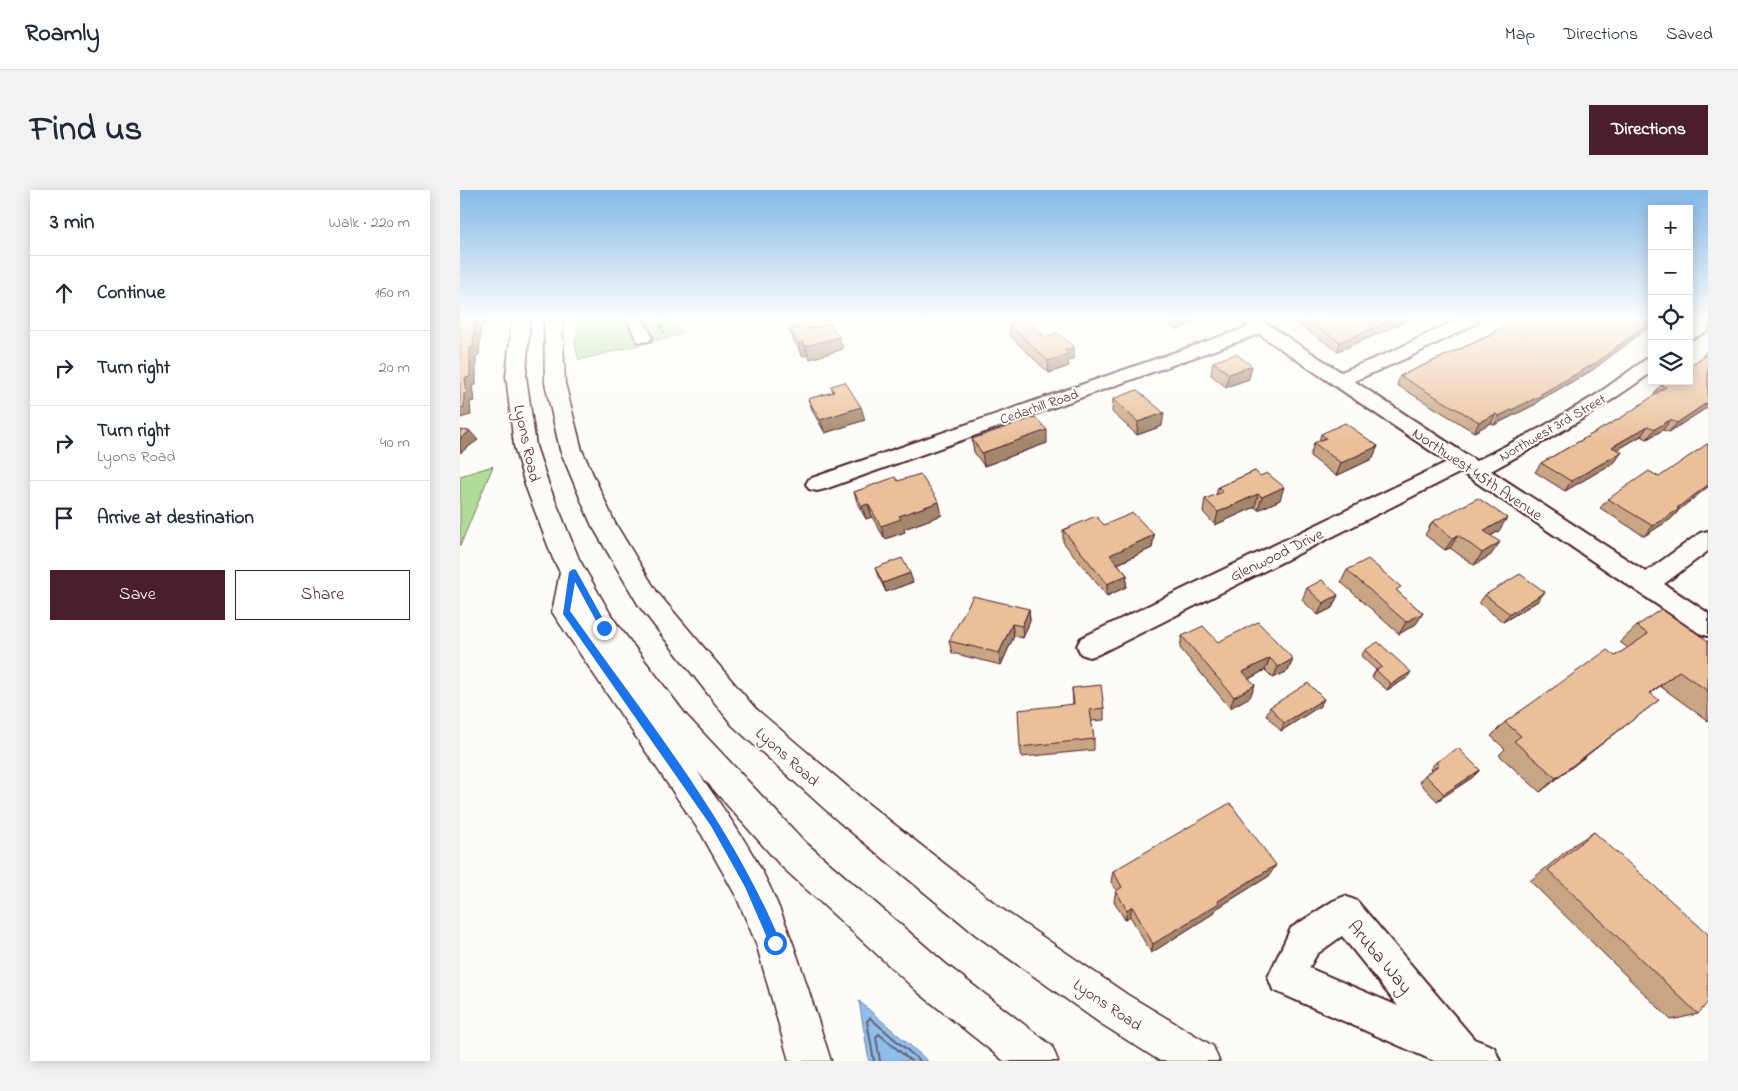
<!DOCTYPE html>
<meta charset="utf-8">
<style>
body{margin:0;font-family:"Indie Flower",sans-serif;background:#f2f2f3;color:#1f2937}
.controls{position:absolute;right:15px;top:15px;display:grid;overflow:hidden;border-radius:0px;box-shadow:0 2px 12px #0003}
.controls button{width:45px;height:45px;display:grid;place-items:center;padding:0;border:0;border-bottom:1px solid #e0e1e3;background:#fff;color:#1f2937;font:25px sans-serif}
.stop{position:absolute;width:15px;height:15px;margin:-11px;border:4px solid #1a73e8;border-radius:50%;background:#fff}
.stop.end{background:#1a73e8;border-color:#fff;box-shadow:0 1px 5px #0008}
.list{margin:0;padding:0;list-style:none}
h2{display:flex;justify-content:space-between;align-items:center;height:65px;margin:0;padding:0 20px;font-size:21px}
h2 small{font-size:16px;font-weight:400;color:#747a83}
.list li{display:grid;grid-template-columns:32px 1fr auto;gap:15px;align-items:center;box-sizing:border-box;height:75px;padding:0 20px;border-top:1px solid #e0e1e3}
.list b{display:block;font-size:19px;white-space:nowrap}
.list p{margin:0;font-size:16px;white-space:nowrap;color:#747a83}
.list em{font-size:16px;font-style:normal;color:#747a83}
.actions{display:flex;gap:10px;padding:15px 20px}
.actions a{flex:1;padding:11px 0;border:1px solid #4a1f2b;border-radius:0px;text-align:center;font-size:18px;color:#4a1f2b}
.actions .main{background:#4a1f2b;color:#fff}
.icon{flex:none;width:28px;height:28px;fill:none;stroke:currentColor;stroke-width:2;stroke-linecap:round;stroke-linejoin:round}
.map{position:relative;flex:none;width:1248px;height:871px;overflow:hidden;border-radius:0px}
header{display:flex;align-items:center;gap:30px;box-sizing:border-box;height:70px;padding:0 25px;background:#fff;border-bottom:1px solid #e0e1e3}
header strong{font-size:24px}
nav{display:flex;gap:28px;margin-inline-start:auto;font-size:18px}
.intro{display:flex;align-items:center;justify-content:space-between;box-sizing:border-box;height:120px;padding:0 30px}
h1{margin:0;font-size:35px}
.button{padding:12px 22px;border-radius:0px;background:#4a1f2b;color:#fff;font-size:18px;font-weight:700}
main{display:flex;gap:30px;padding:0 30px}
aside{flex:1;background:#fff;border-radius:0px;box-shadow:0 2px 12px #0003}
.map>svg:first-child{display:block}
.green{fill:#b0db98;stroke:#7d7d62}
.water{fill:#8ebfea;stroke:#737f9e}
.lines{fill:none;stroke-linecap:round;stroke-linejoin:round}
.shore{stroke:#655f77;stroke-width:2}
.minor-casing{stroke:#4a1f2b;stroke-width:4}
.major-casing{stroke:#4a1f2b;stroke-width:3}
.path{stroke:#4a1f2b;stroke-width:2.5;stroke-dasharray:4 2.5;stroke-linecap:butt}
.minor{fill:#fdfcf7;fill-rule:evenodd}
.major{fill:#fdfcf7;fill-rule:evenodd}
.wall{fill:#c9a584;stroke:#4a1f2b}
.shaded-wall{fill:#a4866c;stroke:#4a1f2b}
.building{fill:#eac09a;stroke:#4a1f2b}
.route{fill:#1a73e8}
.labels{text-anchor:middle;stroke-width:4;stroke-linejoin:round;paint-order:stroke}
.far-street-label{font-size:14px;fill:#4a1f2b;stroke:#fdfcf7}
.street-label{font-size:16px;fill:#4a1f2b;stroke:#fdfcf7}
.near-street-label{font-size:19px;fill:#4a1f2b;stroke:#fdfcf7}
</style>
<header>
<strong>Roamly</strong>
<nav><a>Map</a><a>Directions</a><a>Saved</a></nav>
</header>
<div class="intro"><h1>Find us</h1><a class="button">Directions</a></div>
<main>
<aside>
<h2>3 min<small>Walk · 220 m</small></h2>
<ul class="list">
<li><svg class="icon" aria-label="ahead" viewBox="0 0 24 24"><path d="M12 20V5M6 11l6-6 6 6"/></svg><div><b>Continue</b></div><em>160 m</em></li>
<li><svg class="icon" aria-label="right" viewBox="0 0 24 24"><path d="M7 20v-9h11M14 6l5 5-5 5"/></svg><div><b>Turn right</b></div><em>20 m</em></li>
<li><svg class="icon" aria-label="right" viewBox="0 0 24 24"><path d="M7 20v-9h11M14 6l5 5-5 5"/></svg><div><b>Turn right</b><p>Lyons Road</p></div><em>40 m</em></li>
<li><svg class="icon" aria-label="arrive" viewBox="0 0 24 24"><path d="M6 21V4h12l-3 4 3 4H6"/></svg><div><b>Arrive at destination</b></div></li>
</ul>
<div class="actions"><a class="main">Save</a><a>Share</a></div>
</aside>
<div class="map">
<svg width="1248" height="871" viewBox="0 0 1248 871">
<rect width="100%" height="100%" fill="#fdfcf7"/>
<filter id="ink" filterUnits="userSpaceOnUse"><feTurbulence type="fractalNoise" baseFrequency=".02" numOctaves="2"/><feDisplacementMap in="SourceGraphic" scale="10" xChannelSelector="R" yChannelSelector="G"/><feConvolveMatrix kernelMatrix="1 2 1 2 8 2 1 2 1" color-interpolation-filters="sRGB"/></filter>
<g filter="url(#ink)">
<g class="green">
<polygon points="119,129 215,129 222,144 119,170 115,155"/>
<polygon points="33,276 0,356 0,286"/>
</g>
<polygon class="water" points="399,811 468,871 409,871"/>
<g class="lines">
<g class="shore">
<polyline points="414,871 407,831 410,828 460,871"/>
<polyline points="420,871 416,847 419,844 451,871"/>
</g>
<defs>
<g id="minor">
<polygon points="167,129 183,129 192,147 189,151 183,152 177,151"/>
<path d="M780,129h19l82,53 54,-22 63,-31h21l-2,4 -70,35 -53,23 122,80 68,-35 52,-31 50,-36 6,-1v14c-53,39 -104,68 -161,99l155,101 54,-39 8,-2v20l-44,33 44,29v23l-9,-3 -238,-161 -362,182 -9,3 -9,-3 -4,-8 4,-8 366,-176 -188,-128 -434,155 -8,2 -8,-2 -3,-5 3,-5 439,-152z"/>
<polygon points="1248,129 1248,141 1229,150 1229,138"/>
<path d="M885,706l12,5 117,138 20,8 6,14h-66l-161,-71 -5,-13 23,-49 42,-27zM882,746l56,70 -89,-38 8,-14z"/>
</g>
<g id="major">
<path d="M52,129h18l-4,57 10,70 13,39 30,74 35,61 72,95 119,127 142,123 105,81 6,15h-54l-85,-68 -138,-127 -84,-95c23,32 46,65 65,100 31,60 48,126 69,190h-42l-33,-118 -20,-47 -34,-61 -150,-223 8,-40 -7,-13 -28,-74 -11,-39 -8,-70z"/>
<polygon points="84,129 102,129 105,193 122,260 155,333 197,402 295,518 402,609 542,719 668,805 753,856 759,871 700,871 640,833 516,745 378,631 273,536 179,416 131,334 100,260 85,193"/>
</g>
</defs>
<use href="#minor" class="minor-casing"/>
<use href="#major" class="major-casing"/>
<polyline class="path" points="198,129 204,143"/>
<use href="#minor" class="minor"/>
<use href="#major" class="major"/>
</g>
<g class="wall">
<polygon points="702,129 734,129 733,134 716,140"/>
<polygon points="830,129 952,129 878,161"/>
<polygon points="1192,129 1192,139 1188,138 1131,181 1078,211 1076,214 1034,235 1031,233 1014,242 937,195 940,186 1032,144 1034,141"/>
<polygon points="549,134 614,157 614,169 608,171 609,176 589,183 550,146"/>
<polygon points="329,139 348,139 383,159 350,169 347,165 343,166 334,151"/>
<polygon points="1248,160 1248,217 1209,242 1203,240 1187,249 1181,246 1157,260 1155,272 1105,301 1075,282 1081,273 1164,226 1195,205 1194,204 1201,195 1240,169 1246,161"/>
<polygon points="753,172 789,189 766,197 751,185"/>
<polygon points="371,196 405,230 365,243 353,222 348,209 373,202"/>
<polygon points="653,209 702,236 677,245 652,222"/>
<polygon points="861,244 918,256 912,269 876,286 850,266 854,253 859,251"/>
<polygon points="512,249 587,253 524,276 514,262"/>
<polygon points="795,281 820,310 798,320 795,317 755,335 743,322 745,309 756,305 758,297"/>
<polygon points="1199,287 1219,320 1211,329 1184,346 1140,318 1148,309"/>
<polygon points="438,291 482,325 444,339 445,342 425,349 412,327 406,329 398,315 394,302"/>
<polygon points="972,332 1039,341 1031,346 1031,365 1014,375 990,358 985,360 965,345"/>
<polygon points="644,335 694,345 692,358 658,374 667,385 666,397 647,406 603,352 603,340"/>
<polygon points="415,378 453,392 426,402 418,386"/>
<polygon points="887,380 938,402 963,423 956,434 939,444 881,392"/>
<polygon points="847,398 878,405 872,418 858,425 842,410"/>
<polygon points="1025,405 1078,411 1043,432 1019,413"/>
<polygon points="569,419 570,431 563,448 554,446 541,475 492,463 489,451"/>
<polygon points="1177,436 1248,451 1248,531 1200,496 1191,503 1180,524 1080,602 1039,565 1045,559 1031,546 1045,532 1168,458 1160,452"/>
<polygon points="722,446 758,452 833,469 828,481 813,488 805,480 789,489 795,495 790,507 770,518 720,458"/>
<polygon points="905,460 947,488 927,500 912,487 916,480 901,466"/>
<polygon points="612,498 644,518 644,530 631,531 634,549 634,560 562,567 560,557 613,514"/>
<polygon points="864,509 860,516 821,541 806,525 810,517"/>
<polygon points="976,572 1013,587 977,611 959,592 965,585 971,581 970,579"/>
<polygon points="1134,642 1238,824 1211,830 1070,691 1115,654"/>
<polygon points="653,681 809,686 756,719 754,723 691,763 670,726 665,730 654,711 656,700 651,692"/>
</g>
<g class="shaded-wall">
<polygon points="15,129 24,129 25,135 21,136 19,165 16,166 16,195 12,196 14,211 10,212 11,225 0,228 0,218 4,204 10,158"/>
<polygon points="461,129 477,129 462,133"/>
<polygon points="725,129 734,129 733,134 716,140 717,131"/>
<polygon points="935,129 952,129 878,161 880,152"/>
<polygon points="1192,130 1192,132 1188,138 1131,181 1078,211 1076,214 1034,235 1039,226 1081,204"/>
<polygon points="379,147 383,159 350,169 346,156"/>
<polygon points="343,152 347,165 343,166 338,153"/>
<polygon points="614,157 614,169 608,171 609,176 589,183 588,171 604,160"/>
<polygon points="792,176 789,189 766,197 769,184"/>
<polygon points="1248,212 1248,217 1209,242 1217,233"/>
<polygon points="401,217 405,230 365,243 360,230"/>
<polygon points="704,223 702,236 677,245 678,232"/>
<polygon points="1036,224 1031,233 1014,242 1019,232"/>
<polygon points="1210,230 1203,240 1187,249 1195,239"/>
<polygon points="1188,236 1181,246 1145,267 1152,257"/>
<polygon points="587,240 587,253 524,276 522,263"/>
<polygon points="10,241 18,250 0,263 0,249"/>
<polygon points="918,256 912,269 876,286 881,273"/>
<polygon points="1162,262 1155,272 1105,301 1111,291"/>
<polygon points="1248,295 1248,297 1219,320 1211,329 1184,346 1193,336"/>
<polygon points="824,297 820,310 798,320 802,307"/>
<polygon points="798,304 795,317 755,335 758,322"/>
<polygon points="479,312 482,325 444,339 445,342 425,349 421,336 439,326"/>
<polygon points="408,314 412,327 406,329 402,316"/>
<polygon points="1047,328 1039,341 1016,354 1024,341"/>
<polygon points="694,345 692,358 650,377 650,365"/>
<polygon points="998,345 990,358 985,360 993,348"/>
<polygon points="1040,352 1031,365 1014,375 1022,363"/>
<polygon points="450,383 453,392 426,402 423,393"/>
<polygon points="667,385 666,397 647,406 647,394"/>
<polygon points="1085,402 1078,411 1043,432 1050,424"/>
<polygon points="878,405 872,418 858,425 863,413"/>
<polygon points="569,419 570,431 563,448 562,436"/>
<polygon points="963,423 956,434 939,444 946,432"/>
<polygon points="552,434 554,446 541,475 539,463"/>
<polygon points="810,468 805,480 779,494 783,482"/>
<polygon points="833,469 828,481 813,488 818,477"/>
<polygon points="1219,481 1200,496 1171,518 1190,503"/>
<polygon points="951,482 947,488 927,500 931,494"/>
<polygon points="795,495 790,507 770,518 774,507"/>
<polygon points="864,509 860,516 821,541 824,533"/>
<polygon points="1199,510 1180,524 1080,602 1096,588"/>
<polygon points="1020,580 1013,587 977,611 984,604"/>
<polygon points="816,675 809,686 756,719 754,723 691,763 693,754 758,711"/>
<polygon points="672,716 670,726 665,730 667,720"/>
</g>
<g class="building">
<polygon points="0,129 15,129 13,157 10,158 10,187 5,188 7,203 4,204 4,217 0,218"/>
<polygon points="566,129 585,147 598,143 614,157 604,160 608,164 588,171 549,134"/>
<polygon points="714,129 725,129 717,131"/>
<polygon points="845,129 935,129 880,152"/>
<polygon points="1059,129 1192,129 1192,130 1137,172 1081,204 1082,205 1039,226 1036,224 1019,232 940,186 1036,143 1034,141"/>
<polygon points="369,133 379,147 346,156 343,152 338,153 329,139 345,134 348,139"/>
<polygon points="776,164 792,176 769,184 753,172"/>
<polygon points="1248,164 1248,212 1217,233 1210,230 1195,239 1188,236 1152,257 1162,262 1111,291 1081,273 1164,226 1206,197 1201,195 1206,191 1229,191 1229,176"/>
<polygon points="385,192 401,217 360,230 348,209 374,202 371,196"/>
<polygon points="677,200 704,223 678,232 653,209"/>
<polygon points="575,227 587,240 522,263 512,249"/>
<polygon points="885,233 918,256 881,273 854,253 866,248 861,244"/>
<polygon points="0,240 10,241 0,249"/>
<polygon points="1247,254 1248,254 1248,295 1217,318 1219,319 1193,336 1148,309 1189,281 1199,287"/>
<polygon points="795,281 800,286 807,283 824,297 802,307 798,304 758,322 745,309 763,302 758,297"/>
<polygon points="460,284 479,312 439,326 441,329 421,336 408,314 402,316 394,302 435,287 438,291"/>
<polygon points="1018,308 1047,328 1024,341 1040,352 1022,363 998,345 993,348 972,332"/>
<polygon points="673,323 694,345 650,365 667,385 647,394 603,340 636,326 644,335"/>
<polygon points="442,368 450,383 423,393 415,378"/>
<polygon points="908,369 941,397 936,400 963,423 946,432 887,380"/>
<polygon points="1060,384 1085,402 1050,424 1025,405"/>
<polygon points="862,390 878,405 863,413 847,398"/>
<polygon points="513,406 569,419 562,436 552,434 539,463 489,451"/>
<polygon points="1201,419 1248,451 1248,501 1219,481 1190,503 1199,510 1096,588 1054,551 1061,546 1045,532 1147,460 1155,466 1188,444 1177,436"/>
<polygon points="798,432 833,469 818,477 810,468 783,482 795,495 774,507 722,446 743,436 758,452"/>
<polygon points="918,452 951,482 931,494 916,480 922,477 905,460"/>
<polygon points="848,493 864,509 824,533 810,517"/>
<polygon points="641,495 644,518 630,520 634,549 560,557 558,520 614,514 612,498"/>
<polygon points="998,558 1020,580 984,604 965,585 979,575 976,572"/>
<polygon points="770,613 816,675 758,711 759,713 693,754 672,716 667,720 656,701 662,697 653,681"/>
<polygon points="1134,642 1248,744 1248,812 1238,824 1088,680"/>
</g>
</g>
<linearGradient id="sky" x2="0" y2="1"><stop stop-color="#84b8e9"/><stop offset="0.51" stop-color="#fefefb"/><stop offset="1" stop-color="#fefefb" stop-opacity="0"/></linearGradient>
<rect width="1248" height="251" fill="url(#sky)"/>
<path class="route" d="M113,379l3,1 32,58 -4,3 -3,-1 -26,-48 -5,29c76,107 160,210 211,332l-2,4 -4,1 -4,-1 -26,-60 -34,-61 -148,-212 6,-42z"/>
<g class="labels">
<g class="far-street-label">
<text transform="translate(579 216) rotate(-19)" y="5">Cedarhill Road</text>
<text transform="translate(1092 237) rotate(-30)" y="5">Northwest 3rd Street</text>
</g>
<g class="street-label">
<text transform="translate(68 253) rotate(78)" y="6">Lyons Road</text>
<text transform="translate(1018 283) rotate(34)" y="6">Northwest 45th Avenue</text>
<text transform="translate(816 364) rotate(-26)" y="6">Glenwood Drive</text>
<text transform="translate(328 566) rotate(42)" y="6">Lyons Road</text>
<text transform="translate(648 814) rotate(34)" y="6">Lyons Road</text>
</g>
<g class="near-street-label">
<text transform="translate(921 766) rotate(50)" y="7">Aruba Way</text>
</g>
</g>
</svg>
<div class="controls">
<button>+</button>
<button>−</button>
<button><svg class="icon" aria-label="locate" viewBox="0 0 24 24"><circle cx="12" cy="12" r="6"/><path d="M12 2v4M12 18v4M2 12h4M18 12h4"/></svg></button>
<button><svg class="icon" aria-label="layers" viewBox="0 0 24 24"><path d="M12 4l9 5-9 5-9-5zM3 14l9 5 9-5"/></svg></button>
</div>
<div class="stop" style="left:315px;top:753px"></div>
<div class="stop end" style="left:144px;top:438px"></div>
</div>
</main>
